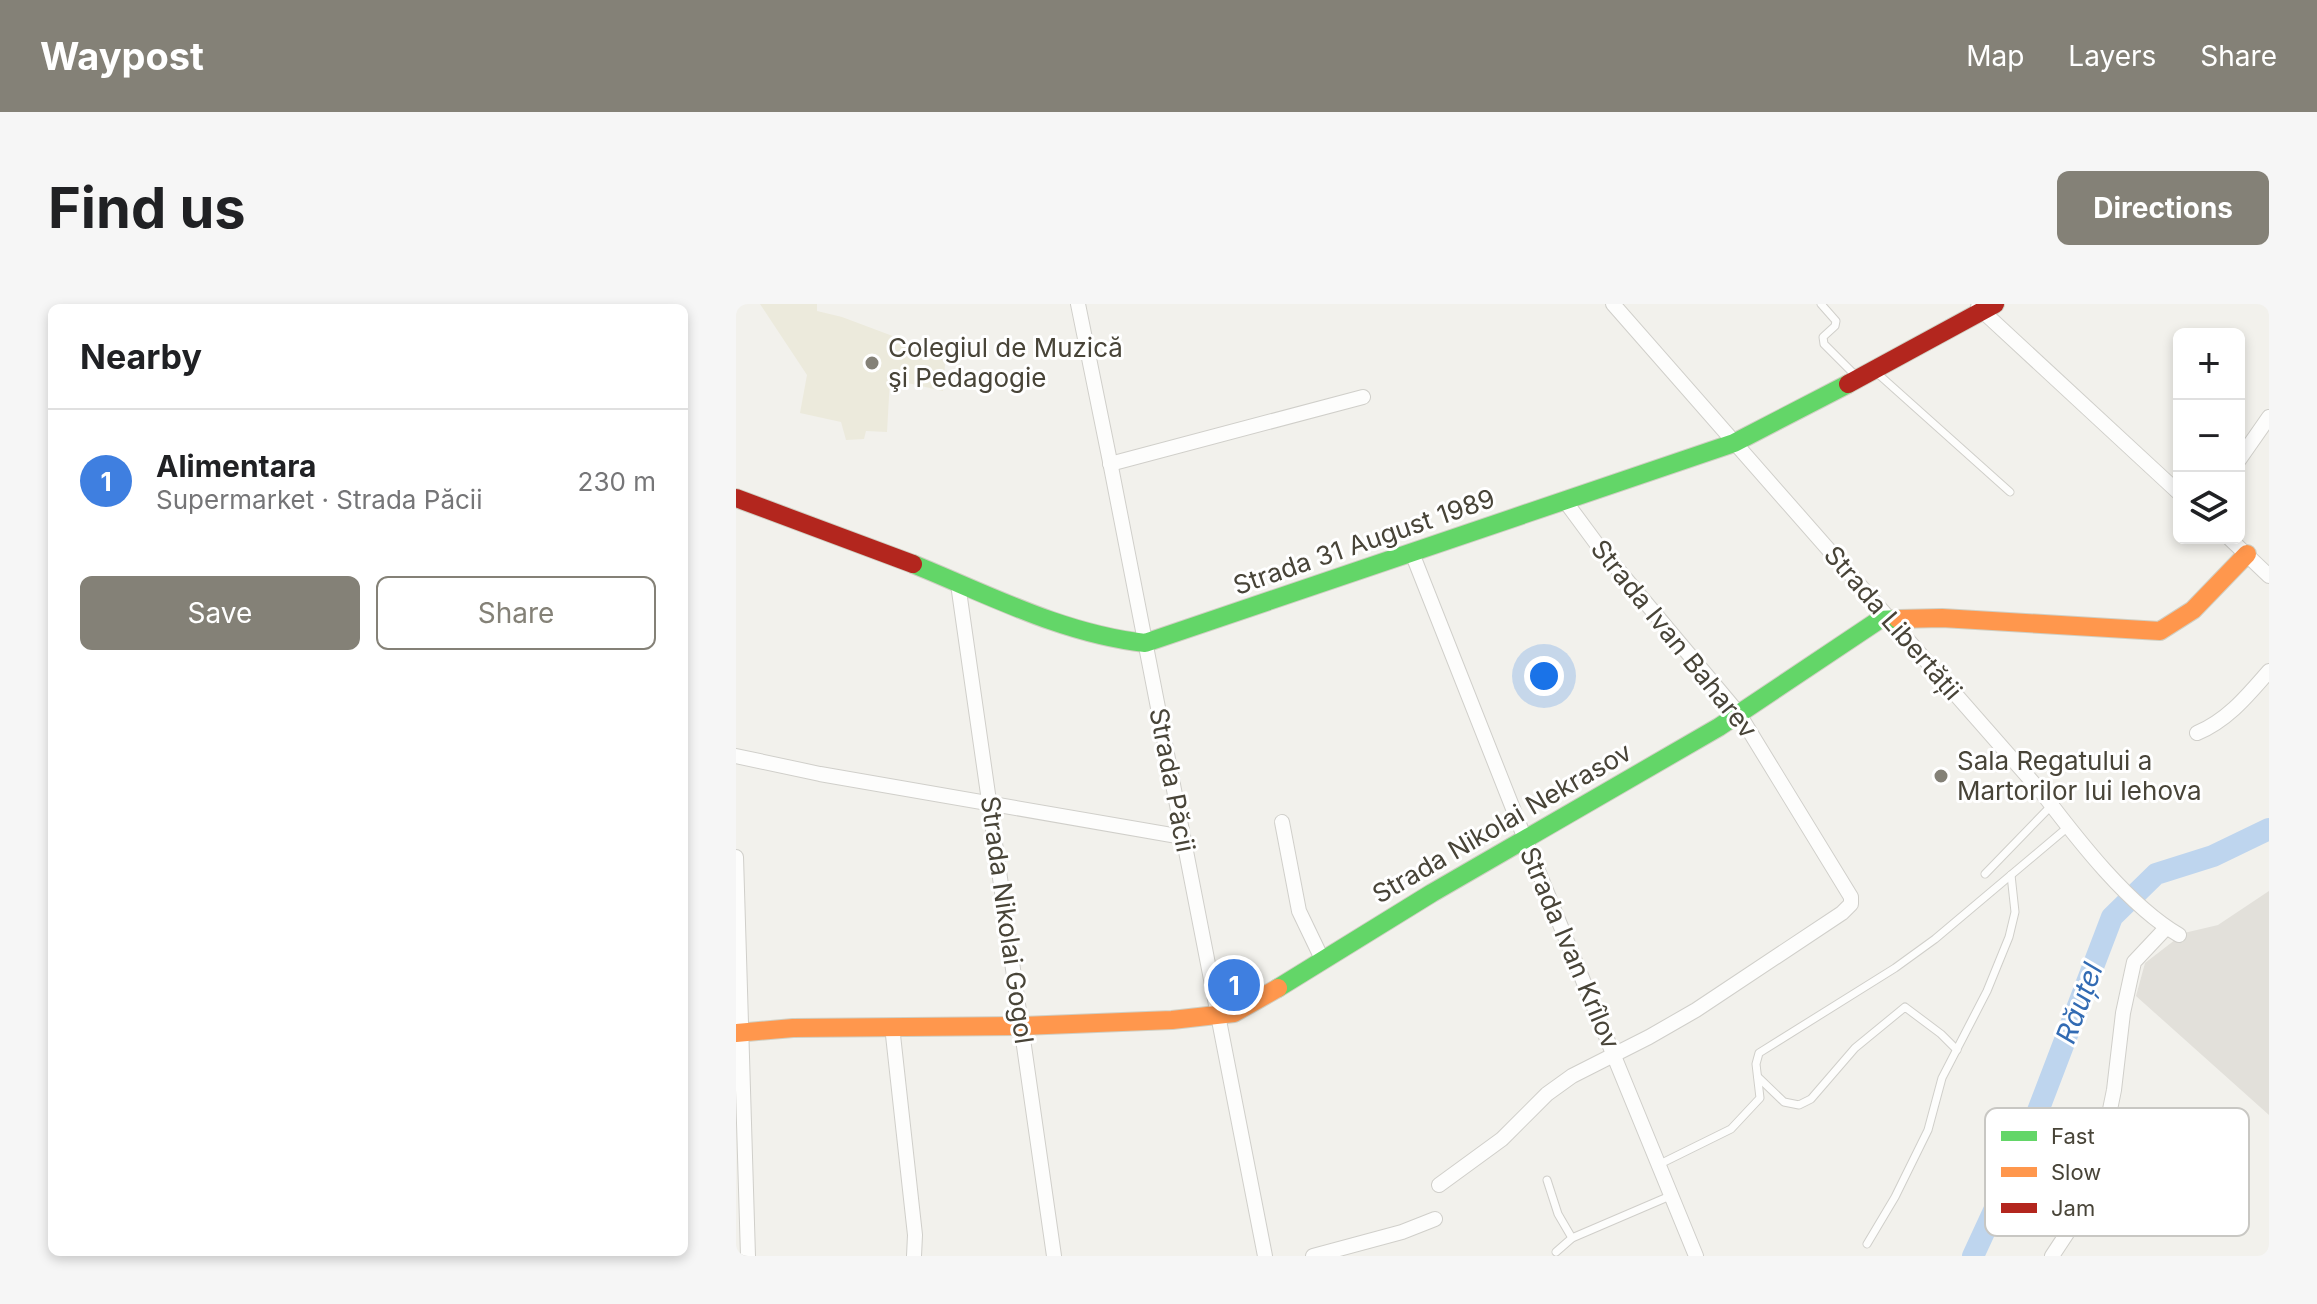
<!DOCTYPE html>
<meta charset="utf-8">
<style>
body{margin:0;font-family:Inter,sans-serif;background:#f6f6f6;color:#202124}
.controls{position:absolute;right:24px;top:24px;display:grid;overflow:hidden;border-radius:12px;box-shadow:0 4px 12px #0003}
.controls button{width:72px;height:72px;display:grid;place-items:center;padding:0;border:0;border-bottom:2px solid #e0e0e0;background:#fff;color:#202124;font:40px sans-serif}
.you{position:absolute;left:808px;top:372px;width:28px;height:28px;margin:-20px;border:6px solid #fff;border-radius:50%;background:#1a73e8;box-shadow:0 0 0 12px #1a73e833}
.badge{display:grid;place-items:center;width:52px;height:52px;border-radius:50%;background:#848177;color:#fff;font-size:26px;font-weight:700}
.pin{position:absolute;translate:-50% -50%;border:4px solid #fff;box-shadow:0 2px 8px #0006}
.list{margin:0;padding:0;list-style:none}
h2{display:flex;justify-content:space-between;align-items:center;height:104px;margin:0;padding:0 32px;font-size:34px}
h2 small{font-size:26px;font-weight:400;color:#757577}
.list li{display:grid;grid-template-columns:52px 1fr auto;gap:24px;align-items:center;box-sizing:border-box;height:144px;padding:0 32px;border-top:2px solid #e0e0e0}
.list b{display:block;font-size:30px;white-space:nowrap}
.list p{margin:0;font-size:26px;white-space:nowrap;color:#757577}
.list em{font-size:26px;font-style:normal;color:#757577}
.actions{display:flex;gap:16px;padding:24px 32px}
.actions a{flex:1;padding:18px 0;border:2px solid #848177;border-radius:12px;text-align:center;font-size:28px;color:#848177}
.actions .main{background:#848177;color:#fff}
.icon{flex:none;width:44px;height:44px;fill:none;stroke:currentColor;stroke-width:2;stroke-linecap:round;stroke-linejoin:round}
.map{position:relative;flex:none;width:1533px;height:952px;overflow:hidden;border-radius:12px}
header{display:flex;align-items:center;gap:48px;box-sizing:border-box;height:112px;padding:0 40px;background:#848177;color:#fff}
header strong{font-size:38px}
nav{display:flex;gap:44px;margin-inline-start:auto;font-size:28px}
.intro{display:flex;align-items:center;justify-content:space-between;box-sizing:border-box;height:192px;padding:0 48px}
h1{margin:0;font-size:56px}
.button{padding:20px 36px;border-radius:12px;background:#848177;color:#fff;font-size:28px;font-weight:700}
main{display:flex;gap:48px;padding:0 48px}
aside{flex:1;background:#fff;border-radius:12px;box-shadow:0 4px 12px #0003}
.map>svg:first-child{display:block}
.industrial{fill:#e2e0da}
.education{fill:#eceadc}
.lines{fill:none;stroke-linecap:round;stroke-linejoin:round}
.river{stroke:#bed5ee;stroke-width:22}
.lane-casing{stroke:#d0cfca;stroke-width:9}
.street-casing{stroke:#d0cfca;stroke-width:16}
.fast-casing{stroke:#d0cfc3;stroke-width:20}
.slow-casing{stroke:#d0cfc3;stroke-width:20}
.jam-casing{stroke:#d0cfc3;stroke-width:20}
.lane{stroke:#fdfdfc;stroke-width:7}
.street{stroke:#fdfdfc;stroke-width:14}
.fast{stroke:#63d668;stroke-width:18}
.slow{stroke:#ff974d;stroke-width:18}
.jam{stroke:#b3261e;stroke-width:18}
.poi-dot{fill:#848177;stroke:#fff;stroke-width:3}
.labels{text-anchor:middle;stroke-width:6;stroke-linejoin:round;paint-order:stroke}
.poi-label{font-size:26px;fill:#484438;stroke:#fff;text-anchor:start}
.street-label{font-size:26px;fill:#484438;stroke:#fff}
.water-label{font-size:28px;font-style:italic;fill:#326bb3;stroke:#fff}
.key{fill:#fff;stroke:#c8c7c3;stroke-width:2}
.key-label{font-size:22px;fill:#484438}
</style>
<header>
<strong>Waypost</strong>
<nav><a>Map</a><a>Layers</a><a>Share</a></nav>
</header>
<div class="intro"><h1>Find us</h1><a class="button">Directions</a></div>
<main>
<aside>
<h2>Nearby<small></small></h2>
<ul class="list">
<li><span class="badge" style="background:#3f7fe0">1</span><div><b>Alimentara</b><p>Supermarket · Strada Păcii</p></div><em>230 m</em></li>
</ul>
<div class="actions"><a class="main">Save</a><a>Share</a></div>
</aside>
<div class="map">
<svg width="1533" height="952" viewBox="0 0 1533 952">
<rect width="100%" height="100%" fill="#f2f1ec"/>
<polygon class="industrial" points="1533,587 1533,811 1400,692 1409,659 1448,629 1482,621"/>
<polygon class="education" points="24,0 81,0 81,7 106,13 178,40 184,45 210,48 207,87 154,75 151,128 130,127 128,135 110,136 105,118 64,109 71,71"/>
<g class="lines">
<polyline class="river" points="1237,952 1292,833 1376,613 1420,570 1477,552 1533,525"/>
<defs>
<g id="lane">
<polyline points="1085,0 1100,17 1099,22 1087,33 1088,40 1119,71"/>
<polyline points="1141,69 1274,188"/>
<polyline points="1249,570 1315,502"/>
<polyline points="1022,773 1048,798 1063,801 1075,795 1119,744 1169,703 1205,730 1221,746"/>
<polyline points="924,860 995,825 1024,794 1020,760 1023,749 1159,664 1199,635 1332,523"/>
<polyline points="811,876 822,910 836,934"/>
<polyline points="1131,940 1159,893 1192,826 1206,774 1251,687 1273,633 1279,608 1275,571"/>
<polyline points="820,948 836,934 934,892"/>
</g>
<g id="street">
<path d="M342,0c65,317 126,635 187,952"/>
<path d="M877,0l430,490c35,46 86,112 136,141"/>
<polyline points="1242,3 1443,189"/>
<polyline points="1503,156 1533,113"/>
<polyline points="374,160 627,93"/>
<polyline points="1493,234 1533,272"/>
<polyline points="676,249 789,535 960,952"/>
<polyline points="222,280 318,952"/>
<path d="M1461,429c31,-13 51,-38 72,-62"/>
<polyline points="0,452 84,470 447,533"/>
<polyline points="546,518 563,607 587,657"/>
<polyline points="0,553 12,952"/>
<polyline points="156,722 179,931 178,952"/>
<polyline points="703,881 766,835 811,790 836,772 913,733 960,706 1106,609 1115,600 1115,593 1003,410 863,243 829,197"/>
<polyline points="577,952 666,928 699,915"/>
<polyline points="1316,952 1351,899 1361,869 1378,786 1387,709 1398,658 1430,624"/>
</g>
<g id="fast">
<path d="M177,260c76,31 150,70 232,79l589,-200 114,-59"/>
<polyline points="542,684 696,589 983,423 1143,316 1162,315"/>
</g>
<g id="slow">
<polyline points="1162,315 1206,314 1424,327 1457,306 1511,250"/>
<polyline points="0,729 57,724 286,722 436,716 498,709 542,684"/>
</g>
<g id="jam">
<polyline points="1112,80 1259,0"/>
<polyline points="0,194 177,260"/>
</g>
</defs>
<use href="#lane" class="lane-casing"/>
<use href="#street" class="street-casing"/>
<use href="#fast" class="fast-casing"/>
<use href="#slow" class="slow-casing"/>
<use href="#jam" class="jam-casing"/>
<use href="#lane" class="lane"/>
<use href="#street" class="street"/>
<use href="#fast" class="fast"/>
<use href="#slow" class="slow"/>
<use href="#jam" class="jam"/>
</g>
<g class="poi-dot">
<circle cx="136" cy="59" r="8"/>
<circle cx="1205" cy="472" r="8"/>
</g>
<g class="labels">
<g class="poi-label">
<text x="152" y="53">Colegiul de Muzică<tspan x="152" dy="30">şi Pedagogie</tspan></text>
<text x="1221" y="466">Sala Regatului a<tspan x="1221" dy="30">Martorilor lui Iehova</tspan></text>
</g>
<g class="street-label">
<text transform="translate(628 238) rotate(-19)" y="9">Strada 31 August 1989</text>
<text transform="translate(1157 319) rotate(49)" y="9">Strada Libertății</text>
<text transform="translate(938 335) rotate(51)" y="9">Strada Ivan Baharev</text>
<text transform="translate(436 476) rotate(79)" y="9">Strada Păcii</text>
<text transform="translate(766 519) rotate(-30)" y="9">Strada Nikolai Nekrasov</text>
<text transform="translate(271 616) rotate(82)" y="9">Strada Nikolai Gogol</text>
<text transform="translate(834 644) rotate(67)" y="9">Strada Ivan Krîlov</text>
</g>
<g class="water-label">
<text transform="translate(1343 699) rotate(-69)" y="10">Răuțel</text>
</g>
</g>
<rect x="1249" y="804" width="264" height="128" rx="12" class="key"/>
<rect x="1265" y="827" width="36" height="10" fill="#63d668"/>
<rect x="1265" y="863" width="36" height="10" fill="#ff974d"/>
<rect x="1265" y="899" width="36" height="10" fill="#b3261e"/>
<g class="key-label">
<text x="1315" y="840">Fast</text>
<text x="1315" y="876">Slow</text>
<text x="1315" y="912">Jam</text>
</g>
</svg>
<div class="controls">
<button>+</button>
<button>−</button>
<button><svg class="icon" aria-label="layers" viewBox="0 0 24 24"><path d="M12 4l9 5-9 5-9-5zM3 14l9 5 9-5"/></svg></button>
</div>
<div class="you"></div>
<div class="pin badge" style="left:498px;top:681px;background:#3f7fe0">1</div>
</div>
</main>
